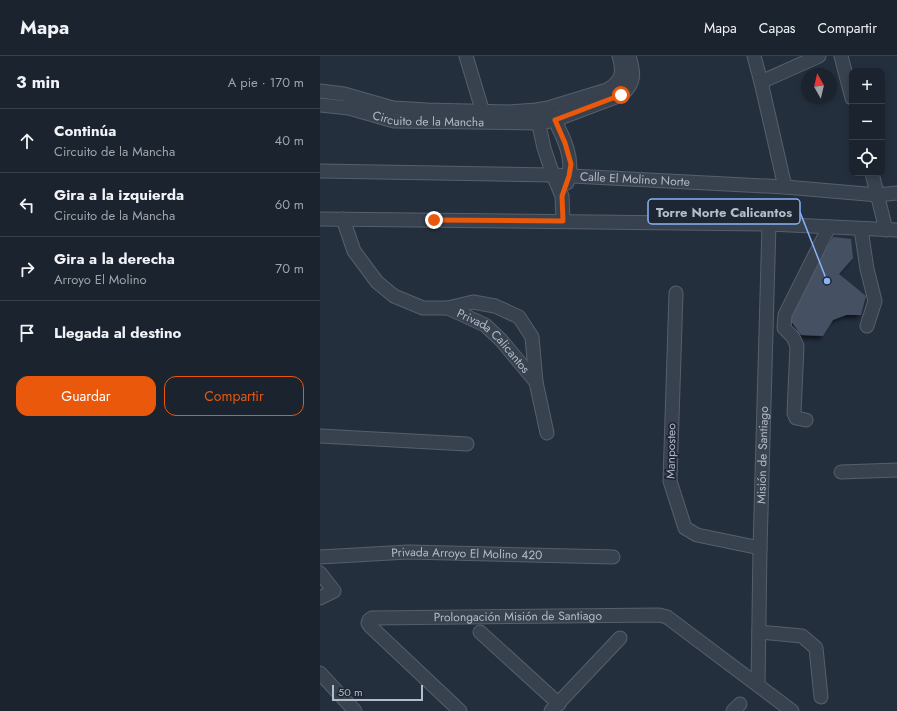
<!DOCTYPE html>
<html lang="es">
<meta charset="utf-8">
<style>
body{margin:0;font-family:Jost,sans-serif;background:#242b36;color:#f1f3f6}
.controls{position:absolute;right:12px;top:12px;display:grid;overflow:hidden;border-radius:8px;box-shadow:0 2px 6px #0003}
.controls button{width:36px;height:36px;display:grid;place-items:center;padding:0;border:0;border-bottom:1px solid #39404a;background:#1b232e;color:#f1f3f6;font:20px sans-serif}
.compass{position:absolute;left:481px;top:12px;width:36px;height:36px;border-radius:50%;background:#1b232e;box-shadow:0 2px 6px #0003;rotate:352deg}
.scale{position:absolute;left:12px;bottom:10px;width:91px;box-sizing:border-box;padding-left:4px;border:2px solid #b4bcc9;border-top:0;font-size:11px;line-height:14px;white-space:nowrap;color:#b4bcc9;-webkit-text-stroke:3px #1d2633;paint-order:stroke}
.stop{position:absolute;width:12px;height:12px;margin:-9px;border:3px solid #ea580c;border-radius:50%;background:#fff}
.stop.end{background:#ea580c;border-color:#fff;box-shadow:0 1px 4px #0008}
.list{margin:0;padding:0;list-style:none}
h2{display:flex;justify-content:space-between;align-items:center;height:52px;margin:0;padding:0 16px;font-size:17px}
h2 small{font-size:13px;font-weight:400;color:#a0a4aa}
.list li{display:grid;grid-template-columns:26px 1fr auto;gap:12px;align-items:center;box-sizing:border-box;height:64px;padding:0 16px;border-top:1px solid #39404a}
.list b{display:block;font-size:15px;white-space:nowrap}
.list p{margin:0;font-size:13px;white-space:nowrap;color:#a0a4aa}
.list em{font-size:13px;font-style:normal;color:#a0a4aa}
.actions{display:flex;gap:8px;padding:12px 16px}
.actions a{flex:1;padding:9px 0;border:1px solid #ea580c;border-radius:12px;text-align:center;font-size:14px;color:#ea580c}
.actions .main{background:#ea580c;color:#fff}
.icon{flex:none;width:22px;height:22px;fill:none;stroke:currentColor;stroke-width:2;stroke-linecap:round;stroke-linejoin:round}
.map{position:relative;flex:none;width:577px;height:655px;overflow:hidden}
header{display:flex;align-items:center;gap:24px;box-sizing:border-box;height:56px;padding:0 20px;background:#1b232e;border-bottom:1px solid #39404a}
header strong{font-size:19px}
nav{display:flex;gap:22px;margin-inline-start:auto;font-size:14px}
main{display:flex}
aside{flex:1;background:#1b232e}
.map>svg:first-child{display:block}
.building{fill:#455162;filter:url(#shadow)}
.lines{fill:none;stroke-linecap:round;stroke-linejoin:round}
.minor-casing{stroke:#565f6c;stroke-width:15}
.minor{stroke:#38414e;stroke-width:13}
.route{stroke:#ea580c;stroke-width:5}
.labels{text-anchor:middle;stroke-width:3.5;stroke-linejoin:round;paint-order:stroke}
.street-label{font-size:12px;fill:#b4bcc9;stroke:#1d2633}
.leader{fill:none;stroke:#8ab4f8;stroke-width:1.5}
.callout-dot{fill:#8ab4f8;stroke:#1d2633;stroke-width:1.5}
.callout{fill:#1d2633;stroke:#8ab4f8;stroke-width:1.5}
.callout-label{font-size:13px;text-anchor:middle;font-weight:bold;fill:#b4bcc9}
</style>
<header>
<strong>Mapa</strong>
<nav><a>Mapa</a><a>Capas</a><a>Compartir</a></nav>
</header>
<main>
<aside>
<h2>3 min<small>A pie · 170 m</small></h2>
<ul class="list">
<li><svg class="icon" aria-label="ahead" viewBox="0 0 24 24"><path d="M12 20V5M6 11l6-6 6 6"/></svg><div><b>Continúa</b><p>Circuito de la Mancha</p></div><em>40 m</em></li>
<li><svg class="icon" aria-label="left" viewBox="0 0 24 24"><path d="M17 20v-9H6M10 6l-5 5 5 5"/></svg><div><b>Gira a la izquierda</b><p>Circuito de la Mancha</p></div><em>60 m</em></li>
<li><svg class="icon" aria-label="right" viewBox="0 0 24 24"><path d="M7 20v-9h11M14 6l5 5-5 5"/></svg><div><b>Gira a la derecha</b><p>Arroyo El Molino</p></div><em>70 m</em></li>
<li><svg class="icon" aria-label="arrive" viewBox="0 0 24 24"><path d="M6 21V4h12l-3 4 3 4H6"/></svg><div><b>Llegada al destino</b></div></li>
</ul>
<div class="actions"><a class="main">Guardar</a><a>Compartir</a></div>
</aside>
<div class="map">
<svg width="577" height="655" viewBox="0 0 577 655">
<defs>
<filter id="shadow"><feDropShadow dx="-3.5" dy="3.5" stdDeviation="2" flood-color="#0009"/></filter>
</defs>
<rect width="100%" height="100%" fill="#242f3e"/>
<polygon class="building" points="513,181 531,183 533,202 519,218 546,240 541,259 526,259 513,264 503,280 481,279 470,264 483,232"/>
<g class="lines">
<defs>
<g id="minor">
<polyline points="146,0 165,63"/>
<polyline points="434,0 441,26"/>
<polyline points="521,0 532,42"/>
<path d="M0,35l24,3 49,14 35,2 80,2 28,-2 12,-2 59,-18c15,-9 17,-17 12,-34"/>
<path id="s1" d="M0,49l29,3 45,13 144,2 17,-3 66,-25c15,-12 13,-23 8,-39"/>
<path d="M231,57c11,21 25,46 16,70"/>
<polyline points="217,60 224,92 233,119 242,140 243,165"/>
<path id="s2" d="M0,115l233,4 232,12 93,8 19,-2"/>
<polyline points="552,117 566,174"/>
<polyline points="465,131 441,26 499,0"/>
<polyline points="0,163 449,168 577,174"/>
<path id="s3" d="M23,163l11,32 23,31 17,14 29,12h25l37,17 16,15 35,42 11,51"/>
<polyline points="541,173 547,213 555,245 547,270"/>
<polyline points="356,237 350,425 365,472 377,479 440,492"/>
<polyline points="128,252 153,246 175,250 199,261 212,281 216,326"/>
<polyline points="486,364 476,362 474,357 477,290 473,281 464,272 465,259 509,171"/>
<polyline points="0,380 147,388"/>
<polyline points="521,416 577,414"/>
<path id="s4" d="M0,501l88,-5 205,5"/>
<polyline points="0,517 14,535 0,542"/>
<polyline points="160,576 239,648"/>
<polyline points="439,576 482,580 496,592 501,641"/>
<polyline points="0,617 35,655"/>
<path id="s5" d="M438,629l2,-137 9,-324"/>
<path id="s6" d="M140,655l-90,-85 -2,-3 1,-3 3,-2 287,-3 8,2 125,94"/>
<polyline points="231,655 300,582"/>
<polyline points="413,655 420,648"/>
</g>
</defs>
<use href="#minor" class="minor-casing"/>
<use href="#minor" class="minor"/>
</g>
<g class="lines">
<polyline class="route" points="114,164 243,165 242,140 249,120 251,108 245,87 235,64 301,39"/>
</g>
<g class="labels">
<g class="street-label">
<text dy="4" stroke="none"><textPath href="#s1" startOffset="110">Circuito de la Mancha</textPath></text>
<text dy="4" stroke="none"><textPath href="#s2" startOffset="315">Calle El Molino Norte</textPath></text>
<text dy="4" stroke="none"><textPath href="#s3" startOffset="208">Privada Calicantos</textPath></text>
<text transform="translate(351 395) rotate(-89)" y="4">Manposteo</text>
<text dy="4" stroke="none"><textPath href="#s5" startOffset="230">Misión de Santiago</textPath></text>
<text dy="4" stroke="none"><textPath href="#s4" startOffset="147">Privada Arroyo El Molino 420</textPath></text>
<text dy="4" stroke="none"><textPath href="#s6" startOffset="280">Prolongación Misión de Santiago</textPath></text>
</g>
</g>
<path class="leader" d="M507 225L480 156"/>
<circle class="callout-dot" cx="507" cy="225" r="4"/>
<rect class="callout" x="328" y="143" width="152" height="25" rx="4"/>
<g class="callout-label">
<text x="404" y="161">Torre Norte Calicantos</text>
</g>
</svg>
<div class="controls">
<button>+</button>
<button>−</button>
<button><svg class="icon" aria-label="locate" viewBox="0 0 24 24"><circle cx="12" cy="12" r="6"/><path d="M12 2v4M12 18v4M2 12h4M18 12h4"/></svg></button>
</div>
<svg class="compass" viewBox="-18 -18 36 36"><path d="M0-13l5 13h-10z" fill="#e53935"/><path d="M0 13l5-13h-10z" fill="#a0a4aa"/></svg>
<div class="scale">50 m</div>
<div class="stop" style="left:301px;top:39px"></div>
<div class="stop end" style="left:114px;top:164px"></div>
</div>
</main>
